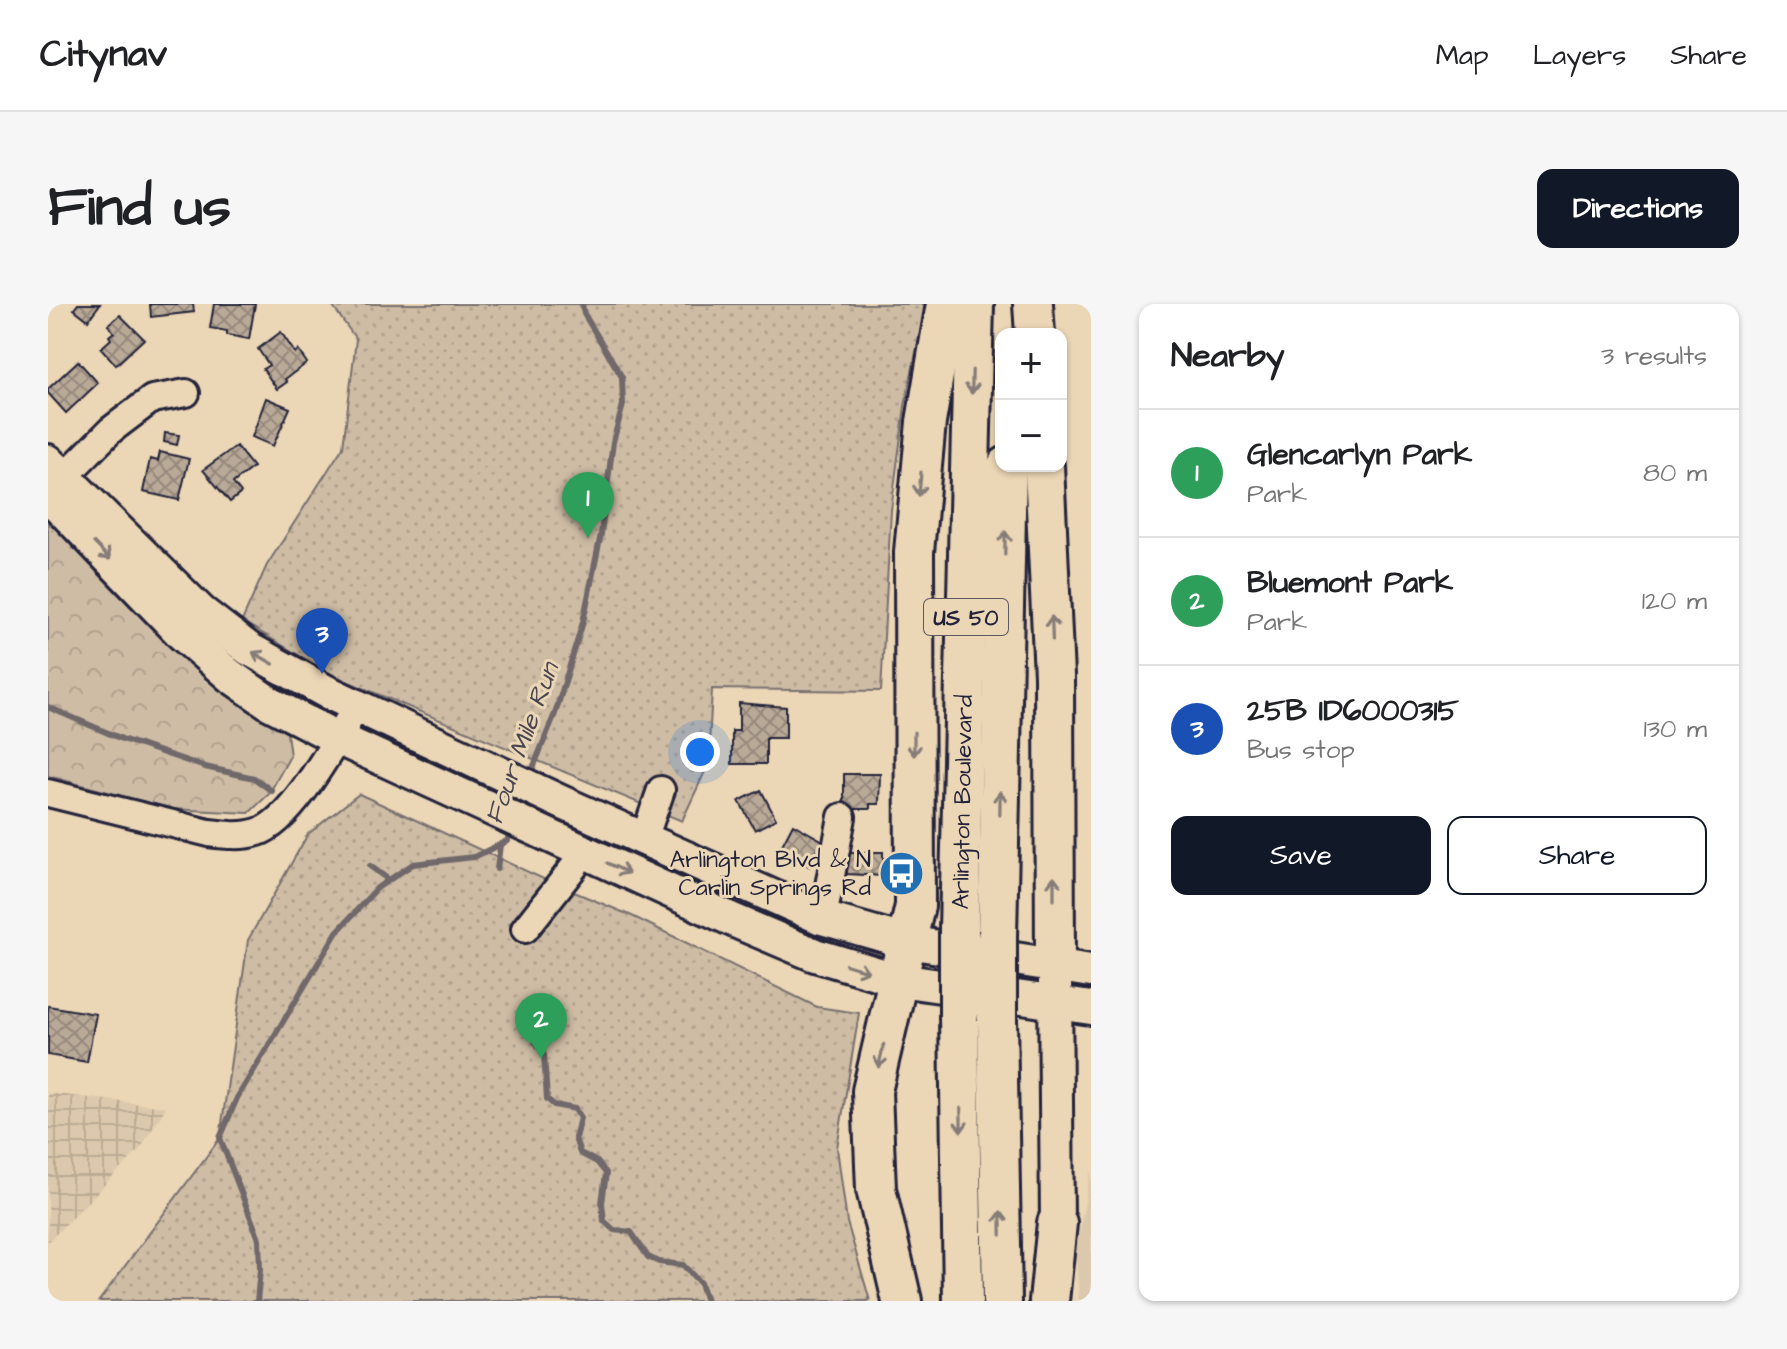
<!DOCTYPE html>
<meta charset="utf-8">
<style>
body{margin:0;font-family:"Architects Daughter",sans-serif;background:#f6f6f6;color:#202124}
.controls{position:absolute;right:24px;top:24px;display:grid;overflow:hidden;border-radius:16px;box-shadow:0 2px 6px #0004}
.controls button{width:72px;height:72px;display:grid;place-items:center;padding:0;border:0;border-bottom:2px solid #e0e0e0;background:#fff;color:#202124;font:40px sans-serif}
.you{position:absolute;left:652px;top:448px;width:28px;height:28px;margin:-20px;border:6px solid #fff;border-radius:50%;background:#1a73e8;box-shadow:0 0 0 12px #1a73e833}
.badge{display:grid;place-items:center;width:52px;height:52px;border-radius:50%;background:#111827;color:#fff;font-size:26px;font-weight:700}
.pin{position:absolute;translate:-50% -66px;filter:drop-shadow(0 2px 4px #0008)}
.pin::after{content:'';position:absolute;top:42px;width:28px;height:24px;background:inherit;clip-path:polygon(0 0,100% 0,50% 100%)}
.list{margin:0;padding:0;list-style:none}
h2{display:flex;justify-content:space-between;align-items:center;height:104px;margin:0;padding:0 32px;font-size:34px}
h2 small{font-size:26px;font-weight:400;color:#757577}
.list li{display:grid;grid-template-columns:52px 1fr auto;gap:24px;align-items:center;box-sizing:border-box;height:128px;padding:0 32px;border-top:2px solid #e0e0e0}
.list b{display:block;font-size:30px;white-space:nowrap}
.list p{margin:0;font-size:26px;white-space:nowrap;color:#757577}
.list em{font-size:26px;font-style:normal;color:#757577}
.actions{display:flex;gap:16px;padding:24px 32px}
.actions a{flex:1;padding:18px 0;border:2px solid #111827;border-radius:16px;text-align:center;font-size:28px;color:#111827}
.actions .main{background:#111827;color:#fff}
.map{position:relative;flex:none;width:1043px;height:997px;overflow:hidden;border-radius:16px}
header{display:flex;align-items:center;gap:48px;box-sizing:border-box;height:112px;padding:0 40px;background:#fff;border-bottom:2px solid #e0e0e0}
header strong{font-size:38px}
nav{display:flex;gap:44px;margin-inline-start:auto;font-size:28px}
.intro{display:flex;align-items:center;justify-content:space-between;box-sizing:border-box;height:192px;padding:0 48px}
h1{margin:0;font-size:56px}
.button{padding:20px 36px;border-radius:16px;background:#111827;color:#fff;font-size:28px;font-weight:700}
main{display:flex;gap:48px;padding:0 48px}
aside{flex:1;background:#fff;border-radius:16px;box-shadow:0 2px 6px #0004}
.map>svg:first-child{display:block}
.built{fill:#dcc8ac}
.industrial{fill:url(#industrial-grid)}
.forest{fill:url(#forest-crowns);stroke:#786f70;stroke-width:2}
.park{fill:url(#park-dots);stroke:#786f70;stroke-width:2}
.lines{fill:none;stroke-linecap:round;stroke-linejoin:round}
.stream{stroke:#70686a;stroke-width:6}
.building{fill:url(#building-cross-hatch);stroke:#22223b;stroke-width:2}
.minor-casing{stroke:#22223b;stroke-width:32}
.major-casing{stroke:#22223b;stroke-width:38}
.highway-casing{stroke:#22223b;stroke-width:44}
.minor{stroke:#ebd6b5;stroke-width:26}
.major{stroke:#ebd6b5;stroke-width:32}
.highway{stroke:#ebd6b5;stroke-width:38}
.highway-bridge-casing{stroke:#22223b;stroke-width:44;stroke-linecap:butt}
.highway-bridge{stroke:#ebd6b5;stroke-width:38}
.oneway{stroke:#867c78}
.labels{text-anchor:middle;stroke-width:6;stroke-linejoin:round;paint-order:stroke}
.shield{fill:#ebd6b5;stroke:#5e5860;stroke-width:2}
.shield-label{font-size:22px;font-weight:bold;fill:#22223b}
.street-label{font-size:24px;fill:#22223b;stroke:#ebd6b5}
.poi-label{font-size:24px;fill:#22223b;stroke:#ebd6b5;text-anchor:end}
.water-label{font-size:26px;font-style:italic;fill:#494552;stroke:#ebd6b5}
</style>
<header>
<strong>Citynav</strong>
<nav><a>Map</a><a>Layers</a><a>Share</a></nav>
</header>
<div class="intro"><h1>Find us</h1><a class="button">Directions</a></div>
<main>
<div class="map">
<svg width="1043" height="997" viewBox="0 0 1043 997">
<defs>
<pattern id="industrial-grid" width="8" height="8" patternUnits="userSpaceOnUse" patternTransform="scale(2)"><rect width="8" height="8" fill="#dcc8ac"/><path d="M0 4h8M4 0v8" fill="none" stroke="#bcac95"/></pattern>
<pattern id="forest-crowns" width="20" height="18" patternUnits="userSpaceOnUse" patternTransform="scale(2)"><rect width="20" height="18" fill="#cebca4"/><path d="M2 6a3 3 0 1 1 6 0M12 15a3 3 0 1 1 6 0" fill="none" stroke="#b1a18e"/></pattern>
<pattern id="park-dots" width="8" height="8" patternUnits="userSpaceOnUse" patternTransform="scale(2)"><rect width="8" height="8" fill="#cebca4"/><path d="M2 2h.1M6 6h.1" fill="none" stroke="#b1a18e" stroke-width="1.8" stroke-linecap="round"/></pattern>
<pattern id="building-cross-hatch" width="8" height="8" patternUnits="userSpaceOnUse" patternTransform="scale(2)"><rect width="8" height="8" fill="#b9a997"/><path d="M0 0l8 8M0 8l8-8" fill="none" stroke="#96897c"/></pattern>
</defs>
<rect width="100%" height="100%" fill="#ebd6b5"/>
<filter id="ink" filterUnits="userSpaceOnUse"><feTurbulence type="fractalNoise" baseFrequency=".0125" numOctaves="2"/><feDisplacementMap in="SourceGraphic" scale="16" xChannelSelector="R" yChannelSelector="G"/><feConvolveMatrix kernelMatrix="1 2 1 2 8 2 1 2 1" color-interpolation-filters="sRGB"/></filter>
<g filter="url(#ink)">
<polygon class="built" points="1043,866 1043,997 1031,997 1028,945"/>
<polygon class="industrial" points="0,789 118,803 92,845 0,938"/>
<path class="forest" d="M0,217c76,79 143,156 239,212l3,23 -21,38 -20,19 -77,-4 -124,-33z"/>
<g class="park">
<polygon points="283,0 878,0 857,102 843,206 833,387 664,385 660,461 634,517 284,371 194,317 219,261 295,143 308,35"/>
<polygon points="311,490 502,578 584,612 769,703 811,709 789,844 799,918 822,997 51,997 172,834 200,636 260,530"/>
</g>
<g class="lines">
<g class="stream">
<polyline points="0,403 74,435 157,463 206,474 224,487"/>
<polyline points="481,474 508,407 535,318 553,230 565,138 575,101 574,73 536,10 534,0"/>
<polyline points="322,562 341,576"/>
<polyline points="449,565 452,541"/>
<polyline points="476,719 496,751 499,795 506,801 527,805 532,814 527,834 532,849 549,858 558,869 554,899 556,917 566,926 583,928 600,953 611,958 635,961 652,979 658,997"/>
<polyline points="209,997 212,966 211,935 172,834 189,794 289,628 329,584 365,560 426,553 459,537 463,526"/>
</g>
</g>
<g class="building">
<polygon points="30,0 52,0 40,16 26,5"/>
<polygon points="102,0 145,0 146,8 103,13"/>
<polygon points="166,0 207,0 201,35 179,31 179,27 162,24"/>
<polygon points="72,11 96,35 68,61 53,44 63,35 61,32 66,28 60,21"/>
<polygon points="233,28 247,49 250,46 259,59 237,75 239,78 229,85 215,65 221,61 210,45"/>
<polygon points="30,57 50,79 18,109 0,89 0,85"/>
<polygon points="218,94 242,104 225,142 204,133"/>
<polygon points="117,129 131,131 129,141 116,138"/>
<polygon points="188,142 205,163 185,179 193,189 182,198 155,166"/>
<polygon points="112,148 141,155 131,196 95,188 102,155 110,157"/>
<polygon points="691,399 738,403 738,434 718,434 718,460 684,460 684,427 691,427"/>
<polygon points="796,470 832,470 831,500 822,500 822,505 796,505"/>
<polygon points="713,486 728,515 707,526 691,497"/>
<polygon points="745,520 775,537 761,562 741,550 743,546 734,541"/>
<polygon points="799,548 835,548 835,572 799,570"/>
<polygon points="0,702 48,710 39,758 0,751"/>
</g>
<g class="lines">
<defs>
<g id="minor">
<polyline points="2,187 63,126 104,95 138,89"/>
<path d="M0,489l161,40c16,2 33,4 49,-1 35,-11 79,-94 99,-126"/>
<polyline points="596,535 613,486"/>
<polyline points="771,613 778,598 794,513"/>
<polyline points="477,625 526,563 533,547"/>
</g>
<g id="major">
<polyline points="0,157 153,308 201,345 277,387 513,498 771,613 859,638 1043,667"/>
<polyline points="0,191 135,331 181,371 223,400 289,434 687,617 767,651 851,676 1043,704"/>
<polyline points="1007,677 1009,919"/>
</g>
<g id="highway">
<polyline points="985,0 987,30"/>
<polyline points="996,162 1006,372 1007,662"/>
<polyline points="911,626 926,0"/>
<polyline points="949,633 959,162"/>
<polyline points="911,710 915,997"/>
<polyline points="949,716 954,997"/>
<polyline points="854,997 828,885 824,787 867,602 866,248 878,118 898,0"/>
<polyline points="1001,997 1009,919"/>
</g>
</defs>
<use href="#minor" class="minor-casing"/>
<use href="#major" class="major-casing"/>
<use href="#highway" class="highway-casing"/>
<use href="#minor" class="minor"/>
<use href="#major" class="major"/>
<use href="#highway" class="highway"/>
<defs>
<g id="highway-bridge">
<polyline points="911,626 911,710"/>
<polyline points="949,716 949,633"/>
</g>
</defs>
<use href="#highway-bridge" class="highway-bridge-casing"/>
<use href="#highway-bridge" class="highway-bridge"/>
</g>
<defs><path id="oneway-shaft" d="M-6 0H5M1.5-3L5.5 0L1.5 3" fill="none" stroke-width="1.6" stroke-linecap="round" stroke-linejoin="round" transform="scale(2)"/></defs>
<g class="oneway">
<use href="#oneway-shaft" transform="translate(924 78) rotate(91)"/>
<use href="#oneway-shaft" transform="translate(872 180) rotate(95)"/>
<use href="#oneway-shaft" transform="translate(957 239) rotate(-89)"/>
<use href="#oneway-shaft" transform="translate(54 247) rotate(46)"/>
<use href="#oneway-shaft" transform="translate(1004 324) rotate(-92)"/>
<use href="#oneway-shaft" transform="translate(215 354) rotate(-150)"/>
<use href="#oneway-shaft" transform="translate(866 440) rotate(90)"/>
<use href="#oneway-shaft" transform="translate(952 499) rotate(-89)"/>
<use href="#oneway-shaft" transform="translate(570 564) rotate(25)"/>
<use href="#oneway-shaft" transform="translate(1006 584) rotate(-90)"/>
<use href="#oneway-shaft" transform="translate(809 664) rotate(17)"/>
<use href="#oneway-shaft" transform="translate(833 752) rotate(103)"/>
<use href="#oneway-shaft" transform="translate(913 816) rotate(89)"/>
<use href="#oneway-shaft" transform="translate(953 919) rotate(-91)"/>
</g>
</g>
<defs>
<symbol id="bus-disc" viewBox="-11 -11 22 22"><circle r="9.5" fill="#1f6fb2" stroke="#ebd6b5"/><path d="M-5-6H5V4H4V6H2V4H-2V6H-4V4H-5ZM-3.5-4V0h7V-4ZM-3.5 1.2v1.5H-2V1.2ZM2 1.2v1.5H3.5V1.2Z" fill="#fff"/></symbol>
</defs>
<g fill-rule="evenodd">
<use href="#bus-disc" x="828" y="544" width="51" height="51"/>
</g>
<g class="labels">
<rect class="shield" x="876" y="295" width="84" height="36" rx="6"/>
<g class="shield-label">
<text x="918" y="321">US 50</text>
</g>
<g class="street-label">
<text transform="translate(914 498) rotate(-89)" y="8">Arlington Boulevard</text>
</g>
<g class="poi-label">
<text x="823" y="563">Arlington Blvd &amp; N<tspan x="823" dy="28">Carlin Springs Rd</tspan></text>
</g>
<g class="water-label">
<text transform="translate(473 439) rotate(-70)" y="9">Four Mile Run</text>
</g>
</g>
</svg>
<div class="controls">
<button>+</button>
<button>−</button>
</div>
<div class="you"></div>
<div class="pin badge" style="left:540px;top:234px;background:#2e9e5b">1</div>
<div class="pin badge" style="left:493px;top:755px;background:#2e9e5b">2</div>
<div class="pin badge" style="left:274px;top:370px;background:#1a4fb4">3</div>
</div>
<aside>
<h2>Nearby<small>3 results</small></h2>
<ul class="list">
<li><span class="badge" style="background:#2e9e5b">1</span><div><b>Glencarlyn Park</b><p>Park</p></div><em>80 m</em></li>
<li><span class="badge" style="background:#2e9e5b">2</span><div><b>Bluemont Park</b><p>Park</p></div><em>120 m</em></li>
<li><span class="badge" style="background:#1a4fb4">3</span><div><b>25B ID6000315</b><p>Bus stop</p></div><em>130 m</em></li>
</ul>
<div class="actions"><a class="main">Save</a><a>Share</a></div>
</aside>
</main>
